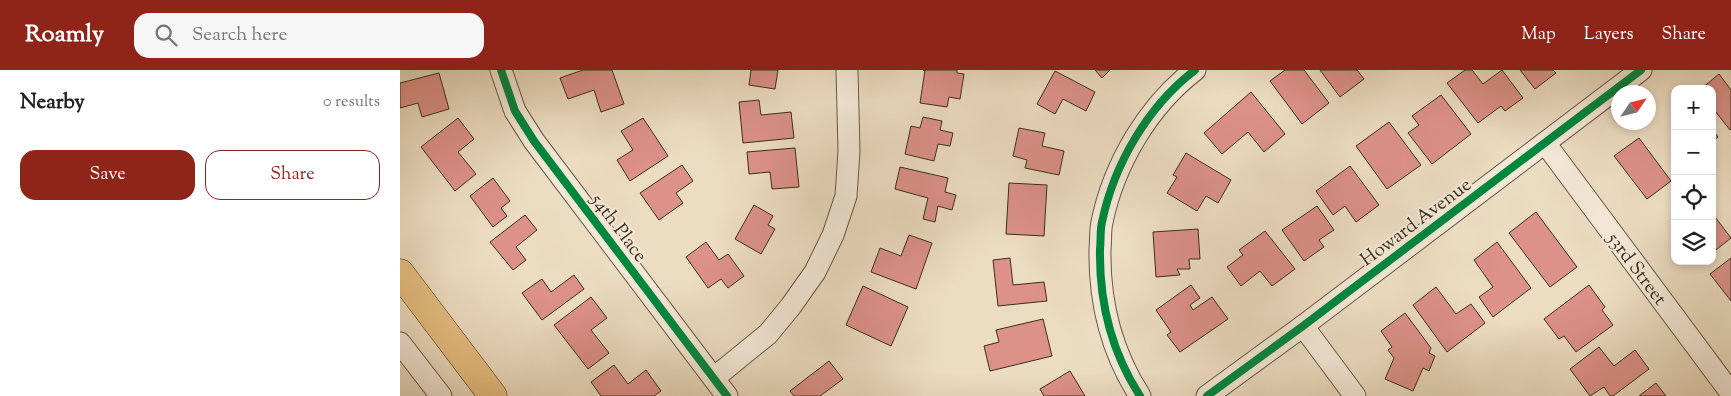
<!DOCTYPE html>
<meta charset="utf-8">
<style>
body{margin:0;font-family:"Sorts Mill Goudy",serif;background:#f6f6f6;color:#222}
.controls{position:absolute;right:15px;top:15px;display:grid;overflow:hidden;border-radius:10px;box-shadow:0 2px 8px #0003}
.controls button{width:45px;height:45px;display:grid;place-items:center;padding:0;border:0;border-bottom:1px solid #e0e0e0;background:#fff;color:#222;font:25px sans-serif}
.compass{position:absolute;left:1211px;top:15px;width:45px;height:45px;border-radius:50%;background:#fff;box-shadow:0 2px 8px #0003;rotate:55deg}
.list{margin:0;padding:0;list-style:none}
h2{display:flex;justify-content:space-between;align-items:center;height:65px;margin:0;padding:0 20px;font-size:21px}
h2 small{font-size:16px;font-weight:400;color:#767676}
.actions{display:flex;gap:10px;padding:15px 20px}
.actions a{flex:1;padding:11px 0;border:1px solid #8f2418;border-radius:15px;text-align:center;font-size:18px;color:#8f2418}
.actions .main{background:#8f2418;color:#fff}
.icon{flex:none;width:28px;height:28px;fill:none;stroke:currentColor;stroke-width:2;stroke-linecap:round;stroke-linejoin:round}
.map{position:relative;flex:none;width:1331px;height:326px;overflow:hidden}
header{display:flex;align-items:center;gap:30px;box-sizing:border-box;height:70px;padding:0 25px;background:#8f2418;color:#fff}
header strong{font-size:24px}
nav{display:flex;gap:28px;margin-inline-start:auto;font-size:18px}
.search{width:350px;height:45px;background:#f6f6f6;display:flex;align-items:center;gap:12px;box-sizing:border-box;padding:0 18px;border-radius:15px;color:#767676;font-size:19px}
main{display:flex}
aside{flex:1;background:#fff}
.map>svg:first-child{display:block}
.building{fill:#dc9189;stroke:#3b2e1d}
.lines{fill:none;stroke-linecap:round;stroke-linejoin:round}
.minor-casing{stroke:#675a46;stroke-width:23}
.major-casing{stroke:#3b2e1d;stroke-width:29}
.minor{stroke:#f3e8d7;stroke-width:21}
.major{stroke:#e6be80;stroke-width:28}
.cycleway-casing{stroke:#f3e8d7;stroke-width:11}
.cycleway{stroke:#00873e;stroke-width:8}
.labels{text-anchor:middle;stroke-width:4;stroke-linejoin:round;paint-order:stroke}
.street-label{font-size:19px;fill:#3b2e1d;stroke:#f3e8d7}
</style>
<header>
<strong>Roamly</strong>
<div class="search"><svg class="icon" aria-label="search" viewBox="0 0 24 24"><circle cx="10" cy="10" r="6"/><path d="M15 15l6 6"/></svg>Search here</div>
<nav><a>Map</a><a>Layers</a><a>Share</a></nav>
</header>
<main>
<aside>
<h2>Nearby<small>0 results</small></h2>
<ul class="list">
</ul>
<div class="actions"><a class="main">Save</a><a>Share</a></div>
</aside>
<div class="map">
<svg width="1331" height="326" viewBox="0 0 1331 326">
<rect width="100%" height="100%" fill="#ecdcc1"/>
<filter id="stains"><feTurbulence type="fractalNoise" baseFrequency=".004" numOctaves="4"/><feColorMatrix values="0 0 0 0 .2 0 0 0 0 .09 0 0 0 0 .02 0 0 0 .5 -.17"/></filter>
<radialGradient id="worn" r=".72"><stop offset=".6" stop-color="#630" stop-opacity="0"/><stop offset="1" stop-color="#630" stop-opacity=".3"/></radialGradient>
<g class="building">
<polygon points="183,0 212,0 224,34 201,42 194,20 168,29 160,8"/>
<polygon points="351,0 378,0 375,19 349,15"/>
<polygon points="523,0 557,0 557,3 564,4 560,29 549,27 547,37 520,33 525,0"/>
<polygon points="695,0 710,0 702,8"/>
<polygon points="885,0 904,0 929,33 902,54 870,11"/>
<polygon points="920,0 957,0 964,9 940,27"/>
<polygon points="1065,0 1072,0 1083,14 1102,0 1123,28 1105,41 1101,36 1078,53 1047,13"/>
<polygon points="1120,0 1153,0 1156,3 1135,19"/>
<polygon points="655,1 695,22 686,41 663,29 655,44 637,34"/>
<polygon points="39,3 49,39 22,47 18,33 0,38 0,13"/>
<polygon points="1319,4 1331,20 1331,59 1330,60 1312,37 1312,19 1301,19"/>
<polygon points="851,22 885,64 864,82 848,62 822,84 804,63"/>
<polygon points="1041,25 1071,64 1032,94 1008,63 1019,55 1012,46"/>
<polygon points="359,30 361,45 391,42 394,68 343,73 339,32"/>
<polygon points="523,47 542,51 540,60 553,63 550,76 538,74 534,91 505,84 511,56 520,58"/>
<polygon points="58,48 74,69 58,82 76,104 55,121 21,77"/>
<polygon points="243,48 268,86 230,111 217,90 233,80 221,61"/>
<polygon points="989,52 1021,95 987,119 956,76"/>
<polygon points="619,58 645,63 642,76 664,81 659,105 625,98 627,90 613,86"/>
<polygon points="1312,59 1318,67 1312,72"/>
<polygon points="1239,68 1271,111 1247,129 1214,86"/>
<polygon points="395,78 399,117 372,119 370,102 349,104 347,82"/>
<polygon points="786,83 831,110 818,133 806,126 797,141 767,123 777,107 773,105"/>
<polygon points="282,95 293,111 276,123 283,133 259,150 240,123"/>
<polygon points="950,96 979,135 956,152 945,136 933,145 916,121"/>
<polygon points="500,97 548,108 545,122 556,125 552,140 538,136 535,152 523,149 528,128 495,119"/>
<polygon points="93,108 110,131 101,138 107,146 93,157 70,126"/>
<polygon points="609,113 647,115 644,166 606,164"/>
<polygon points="354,135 373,146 368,155 375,159 361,184 335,169"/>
<polygon points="917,136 934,160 919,170 924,177 904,191 882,160"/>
<polygon points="1136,142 1177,197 1150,217 1109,163"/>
<polygon points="1312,143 1331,168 1312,183"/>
<polygon points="125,145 137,160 116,177 126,190 113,200 90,172"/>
<polygon points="798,159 800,189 789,189 790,199 777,199 780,205 756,207 753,162"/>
<polygon points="865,161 895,199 872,216 860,201 841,216 827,197 843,185 839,180"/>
<polygon points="509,165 532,173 516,219 471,202 480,178 501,186"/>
<polygon points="306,172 319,190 328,184 344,206 328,218 321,209 308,218 286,187"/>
<polygon points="1097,172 1131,218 1093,247 1079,227 1093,217 1074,190"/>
<polygon points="610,188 613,215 644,212 647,231 598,236 593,190"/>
<polygon points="1331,188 1331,231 1310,204"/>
<polygon points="174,205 184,219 142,250 122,223 142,209 151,222"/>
<polygon points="791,215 800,228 790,235 793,240 812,227 828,249 780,282 767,265 771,262 756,240"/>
<polygon points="1189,215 1205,237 1202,240 1213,255 1176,282 1164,266 1159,269 1144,249"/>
<polygon points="463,216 508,237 491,276 446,255"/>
<polygon points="1036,217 1056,244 1071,234 1085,253 1047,282 1013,235"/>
<polygon points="191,227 207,248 191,260 209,283 188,299 154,255"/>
<polygon points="1005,243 1031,278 1029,283 1035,286 1029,301 1023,298 1013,321 985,309 994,288 988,280 992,277 981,261"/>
<polygon points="643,249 652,286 590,301 584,276 599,272 596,260"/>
<polygon points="1199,277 1214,296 1235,280 1249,299 1213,326 1210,326 1204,317 1190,326 1170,299"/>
<polygon points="429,291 443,309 420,326 394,326 390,321"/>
<polygon points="214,295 228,314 246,300 261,321 254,326 201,326 191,312"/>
<polygon points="670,301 685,326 644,326 640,319"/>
<polygon points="1256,313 1266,326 1239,326"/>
</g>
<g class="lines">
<defs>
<g id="minor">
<polyline points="101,0 115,41 134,71 327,326"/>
<polyline points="1145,73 1331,323"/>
<polyline points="903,256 955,326"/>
<polyline points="0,273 41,326"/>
<polyline points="314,308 368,264 391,236 415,202 433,165 446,126 449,81 447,0"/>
<path d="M740,326c-29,-45 -41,-94 -40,-147 1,-9 0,-19 2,-27 12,-58 46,-116 93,-152"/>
<polyline points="807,326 903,256 1241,0"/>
</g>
<polyline id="major" points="0,203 93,326"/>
</defs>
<use href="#minor" class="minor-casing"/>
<use href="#major" class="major-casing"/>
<use href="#minor" class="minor"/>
<use href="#major" class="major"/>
<defs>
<g id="cycleway">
<polyline points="101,0 115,41 134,71 327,326"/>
<path d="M740,326c-29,-45 -41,-94 -40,-147 1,-9 0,-19 2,-27 12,-58 46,-116 93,-152"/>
<polyline points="807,326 903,256 1241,0"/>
</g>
</defs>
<use href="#cycleway" class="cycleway-casing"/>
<use href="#cycleway" class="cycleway"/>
</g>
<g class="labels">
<g class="street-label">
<text transform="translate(1015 151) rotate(-37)" y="7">Howard Avenue</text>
<text transform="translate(220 157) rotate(53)" y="7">54th Place</text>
<text transform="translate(1238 198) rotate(53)" y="7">53rd Street</text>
</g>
</g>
<rect width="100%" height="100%" filter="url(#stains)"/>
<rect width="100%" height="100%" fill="url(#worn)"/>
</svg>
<div class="controls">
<button>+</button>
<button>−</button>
<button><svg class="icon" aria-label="locate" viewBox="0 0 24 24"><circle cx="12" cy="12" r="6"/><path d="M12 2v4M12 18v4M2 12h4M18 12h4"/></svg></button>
<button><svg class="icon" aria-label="layers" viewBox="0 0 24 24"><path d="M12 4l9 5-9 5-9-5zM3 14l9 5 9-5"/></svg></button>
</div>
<svg class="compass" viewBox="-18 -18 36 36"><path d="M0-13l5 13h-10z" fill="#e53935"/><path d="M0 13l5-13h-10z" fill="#767676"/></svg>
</div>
</main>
